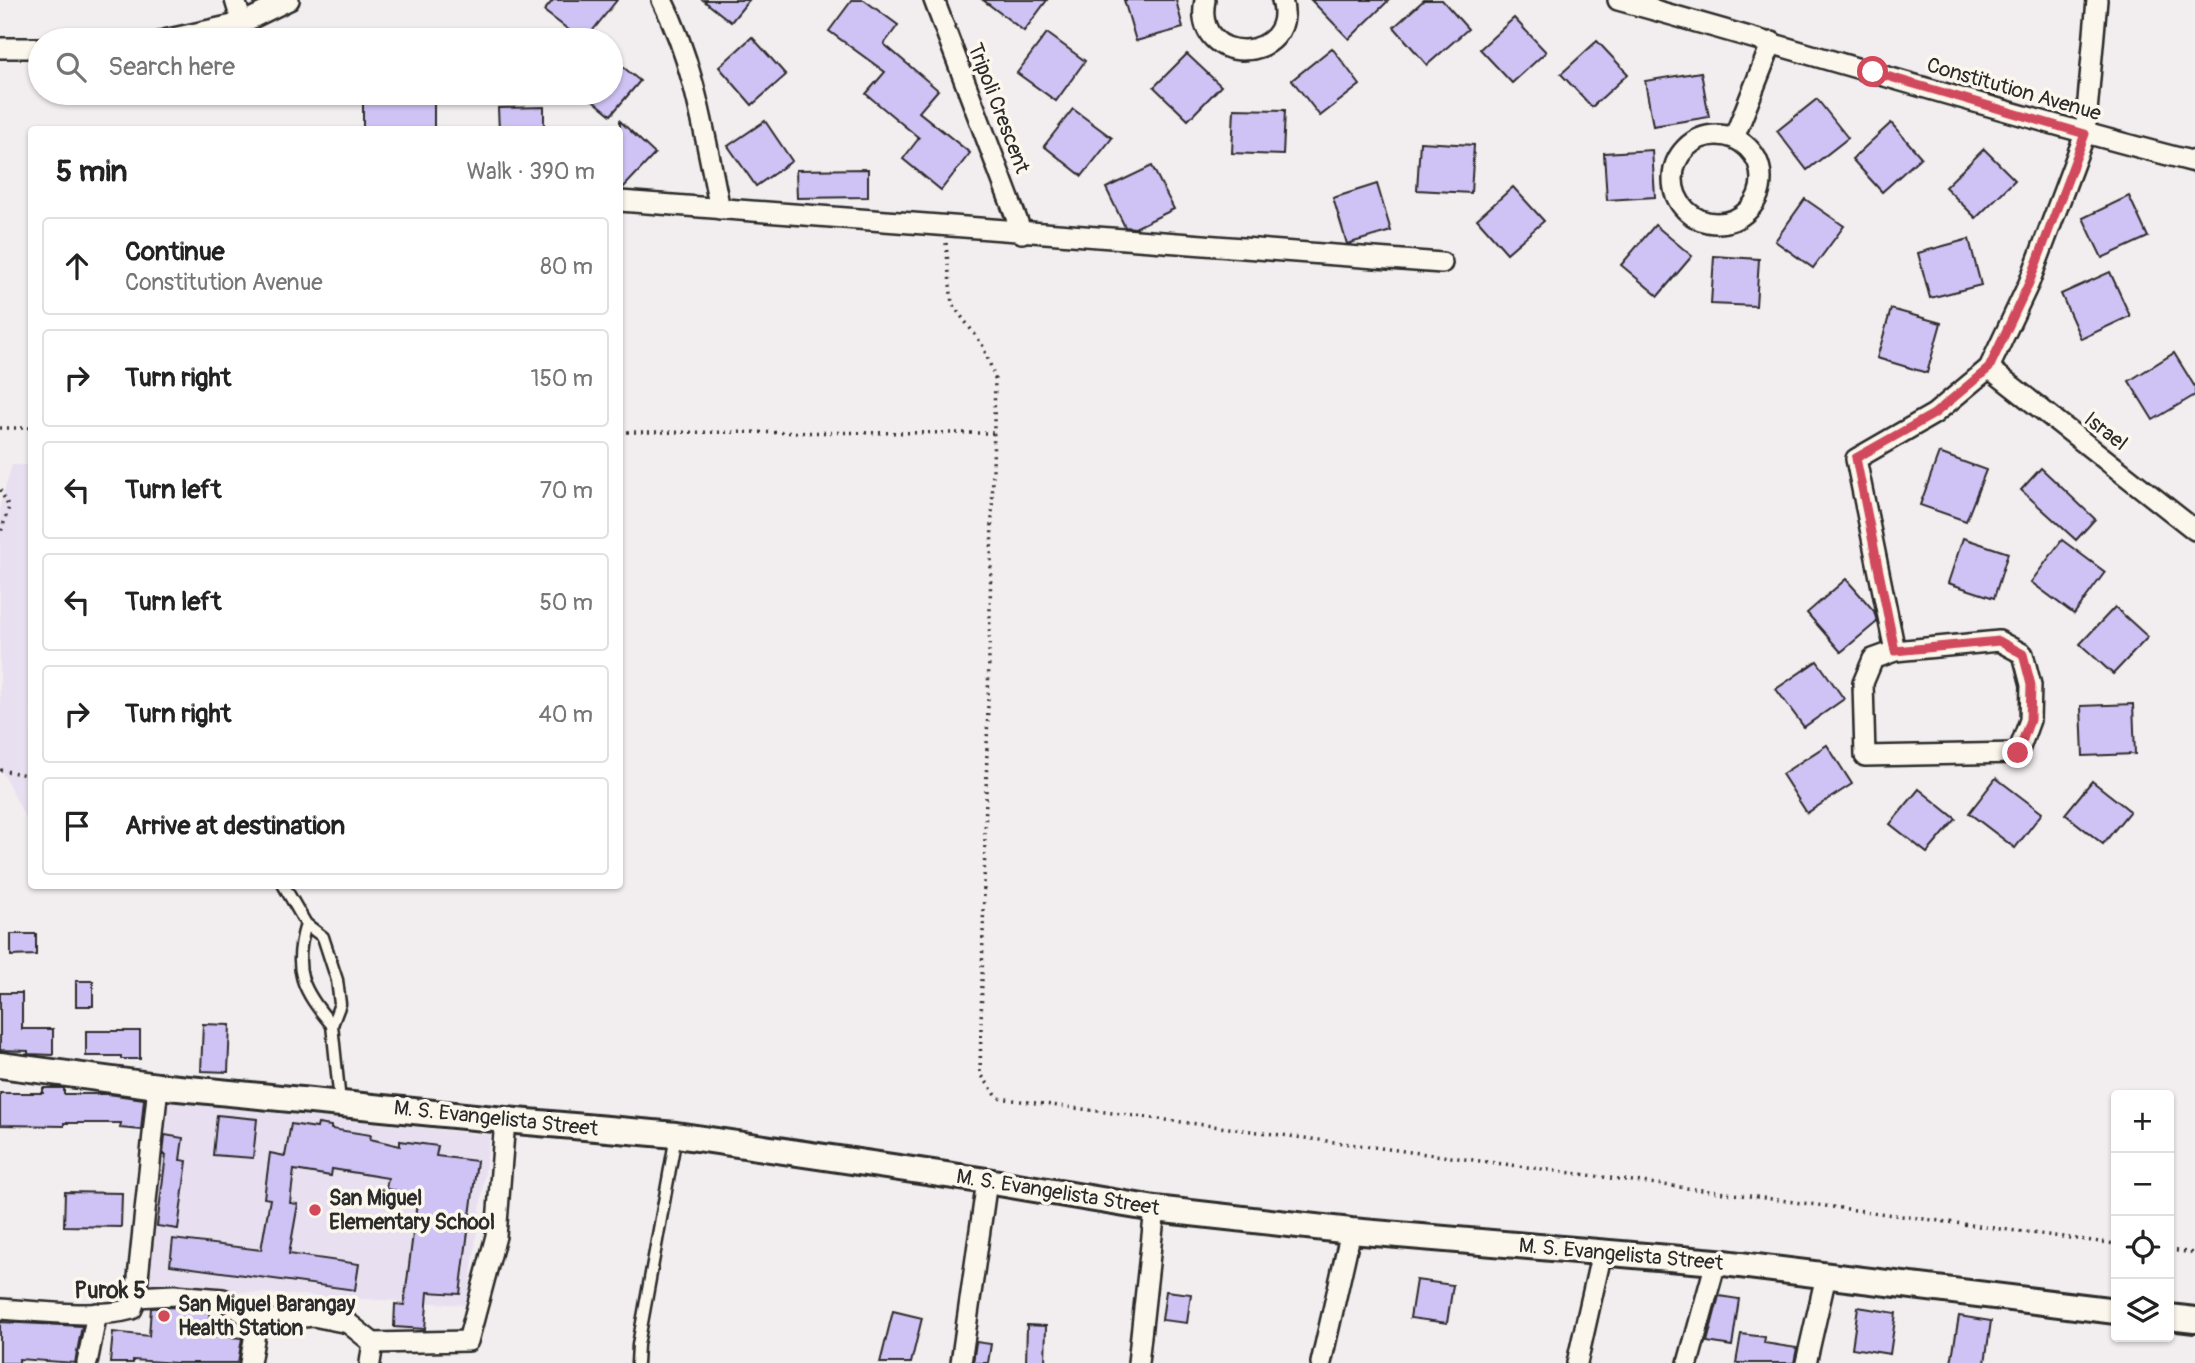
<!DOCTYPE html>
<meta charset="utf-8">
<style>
body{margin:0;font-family:Pangolin,sans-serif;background:#f2f2f2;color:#222}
.controls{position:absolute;right:21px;bottom:21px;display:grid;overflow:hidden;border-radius:7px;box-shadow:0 2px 5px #0004}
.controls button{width:63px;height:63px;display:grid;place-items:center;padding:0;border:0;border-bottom:2px solid #e0e0e0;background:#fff;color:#222;font:35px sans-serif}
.stop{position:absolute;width:21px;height:21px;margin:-16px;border:5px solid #d1495b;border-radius:50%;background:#fff}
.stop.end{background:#d1495b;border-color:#fff;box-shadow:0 2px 7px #0008}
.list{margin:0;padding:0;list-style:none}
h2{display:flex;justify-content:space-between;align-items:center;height:91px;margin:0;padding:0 28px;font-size:30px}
h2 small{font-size:23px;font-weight:400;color:#767676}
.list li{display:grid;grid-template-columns:46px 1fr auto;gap:21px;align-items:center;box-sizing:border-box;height:98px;margin:0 14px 14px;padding:0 14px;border:2px solid #e0e0e0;border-radius:7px}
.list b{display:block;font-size:26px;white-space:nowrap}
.list p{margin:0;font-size:23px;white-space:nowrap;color:#767676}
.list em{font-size:23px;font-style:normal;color:#767676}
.icon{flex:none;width:38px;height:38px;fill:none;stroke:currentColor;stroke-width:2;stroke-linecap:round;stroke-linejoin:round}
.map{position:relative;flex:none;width:2195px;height:1363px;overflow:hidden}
.search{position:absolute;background:#fff;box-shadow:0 2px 5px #0004;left:28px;top:28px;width:595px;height:77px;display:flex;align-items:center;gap:18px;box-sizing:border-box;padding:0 24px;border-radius:38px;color:#767676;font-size:26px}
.panel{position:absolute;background:#fff;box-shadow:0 2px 5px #0004;left:28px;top:126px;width:595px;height:763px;border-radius:7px}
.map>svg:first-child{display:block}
.built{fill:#e8e0f0}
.building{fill:#cfc3f5;stroke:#2b2b2b;stroke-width:2}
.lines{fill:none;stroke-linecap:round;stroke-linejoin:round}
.service-casing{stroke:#2b2b2b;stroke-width:15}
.minor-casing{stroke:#2b2b2b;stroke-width:24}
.tertiary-casing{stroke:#2b2b2b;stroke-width:30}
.path{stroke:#2b2b2b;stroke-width:3.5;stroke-dasharray:2 5;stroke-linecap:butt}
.service{stroke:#fbf7ec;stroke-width:10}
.minor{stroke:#fbf7ec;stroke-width:19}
.tertiary{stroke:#fbf7ec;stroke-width:24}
.route{stroke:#d1495b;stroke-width:9}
.poi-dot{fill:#d1495b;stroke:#fbf7ec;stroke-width:2.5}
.labels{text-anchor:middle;stroke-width:7;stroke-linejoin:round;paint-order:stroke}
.street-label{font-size:21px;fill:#2b2b2b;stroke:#fbf7ec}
.poi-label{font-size:21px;font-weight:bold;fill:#2b2b2b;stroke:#fbf7ec;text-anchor:start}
.neighbourhood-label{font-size:23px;font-weight:bold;fill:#2b2b2b;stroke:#fbf7ec}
</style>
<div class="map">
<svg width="2195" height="1363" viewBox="0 0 2195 1363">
<rect width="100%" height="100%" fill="#f2edee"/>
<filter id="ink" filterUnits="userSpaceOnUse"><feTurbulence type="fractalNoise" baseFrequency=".0143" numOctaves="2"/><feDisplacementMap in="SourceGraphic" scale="14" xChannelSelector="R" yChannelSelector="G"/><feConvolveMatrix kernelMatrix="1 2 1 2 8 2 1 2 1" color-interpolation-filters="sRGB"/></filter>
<g filter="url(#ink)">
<g class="built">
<polygon points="12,465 31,465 31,829 0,767 0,505"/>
<polygon points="161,1101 490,1135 467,1305 142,1286"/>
</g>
<g class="building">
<polygon points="553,0 617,0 585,40 582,40 544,11"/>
<polygon points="703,0 749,0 731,22"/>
<polygon points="852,0 864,0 898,25 884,44 938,90 919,112 970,153 941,190 903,159 919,138 866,94 885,72 829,31"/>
<polygon points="983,0 1047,0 1024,31"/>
<polygon points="1124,0 1176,0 1183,28 1136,41"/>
<polygon points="1311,0 1389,0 1349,39"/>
<polygon points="1424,0 1442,0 1468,29 1427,65 1394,27"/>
<polygon points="1514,18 1546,52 1512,83 1480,49"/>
<polygon points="1047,33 1085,61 1056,101 1017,73"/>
<polygon points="752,37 786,75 752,105 719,67"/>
<polygon points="1597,41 1628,74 1592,107 1561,74"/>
<polygon points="1332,48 1360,85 1320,116 1292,80"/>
<polygon points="1187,54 1221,86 1188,120 1154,87"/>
<polygon points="611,57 640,81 611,115 584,93 611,93"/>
<polygon points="1701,72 1709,117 1653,126 1645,81"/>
<polygon points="1817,99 1848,138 1807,170 1777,131"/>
<polygon points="434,100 434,130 363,130 363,101"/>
<polygon points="544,107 544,130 499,130 498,108"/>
<polygon points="1073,109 1112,138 1082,176 1044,146"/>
<polygon points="1234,109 1285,110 1283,155 1232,153"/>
<polygon points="620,121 655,154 622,189 620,189"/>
<polygon points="765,121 792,161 756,186 728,146"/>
<polygon points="1891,123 1921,157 1882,192 1852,159"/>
<polygon points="1420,142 1474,145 1471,193 1417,190"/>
<polygon points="1984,149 2015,180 1976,218 1945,187"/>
<polygon points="1652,150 1655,197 1607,200 1604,153"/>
<polygon points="1152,166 1174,209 1135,228 1125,227 1106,188"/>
<polygon points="868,169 868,197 797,198 796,170"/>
<polygon points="1377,184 1391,231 1347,244 1333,198"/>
<polygon points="1513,187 1544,221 1507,253 1477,219"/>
<polygon points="2129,196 2148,237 2102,258 2083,218"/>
<polygon points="1805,199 1844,226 1813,268 1775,241"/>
<polygon points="1655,225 1692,256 1658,296 1621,265"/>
<polygon points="1969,239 1981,285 1930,298 1918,253"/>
<polygon points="1714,256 1759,259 1756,306 1711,304"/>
<polygon points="2110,272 2130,316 2081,339 2061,294"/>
<polygon points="1891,309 1941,323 1927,373 1877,358"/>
<polygon points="2174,353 2195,387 2195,395 2153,420 2129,381"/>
<polygon points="1939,453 1986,470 1966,521 1920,505"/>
<polygon points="2041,468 2095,519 2076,540 2021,490"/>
<polygon points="1963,538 2008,553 1994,598 1948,583"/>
<polygon points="2062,540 2105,572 2074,614 2031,582"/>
<polygon points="1846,579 1874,611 1877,622 1841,652 1807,613"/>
<polygon points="2115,607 2148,637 2113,674 2080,644"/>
<polygon points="1817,661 1844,699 1804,727 1776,689"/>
<polygon points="2133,704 2135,754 2083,756 2081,706"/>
<polygon points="1827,745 1852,784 1807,813 1782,774"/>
<polygon points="1996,778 2042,813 2015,848 1969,813"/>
<polygon points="2092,781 2130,811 2103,844 2065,814"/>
<polygon points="1919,789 1956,819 1927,853 1890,824"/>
<polygon points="11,934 36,934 36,955 11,956"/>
<rect x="76" y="981" width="17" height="25"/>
<polygon points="0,993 22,993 22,1029 53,1029 53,1055 28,1054 28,1051 0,1050"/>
<polygon points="203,1024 230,1025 228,1072 201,1071"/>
<polygon points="86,1031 140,1031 140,1059 121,1059 121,1056 86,1056"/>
<polygon points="43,1088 64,1088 64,1094 108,1094 144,1099 141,1130 120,1128 121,1123 64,1123 64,1126 0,1125 0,1093 43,1093"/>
<polygon points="217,1115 257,1119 253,1158 213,1155"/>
<polygon points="291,1124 317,1128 318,1124 331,1126 331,1129 371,1135 370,1139 400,1146 400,1141 438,1146 436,1156 477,1161 460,1294 428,1292 425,1329 394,1327 395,1304 404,1305 418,1194 386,1189 388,1178 332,1169 331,1176 294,1170 290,1203 298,1204 289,1254 359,1264 355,1290 170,1265 173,1239 261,1250 270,1199 264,1198 270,1153 285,1156"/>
<polygon points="165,1135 183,1138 180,1160 187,1161 178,1229 157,1226 166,1155 163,1155"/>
<polygon points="65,1192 122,1193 121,1227 64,1226"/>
<polygon points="1416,1280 1453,1285 1447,1323 1410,1318"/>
<polygon points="1166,1291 1191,1294 1187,1323 1162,1320"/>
<polygon points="1719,1296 1739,1299 1732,1346 1707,1342"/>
<polygon points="174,1307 210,1310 208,1335 242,1338 238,1363 177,1363 133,1360 133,1363 110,1363 113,1332 149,1336 151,1308"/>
<polygon points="1858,1307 1896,1313 1890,1354 1852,1348"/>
<polygon points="893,1311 922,1318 911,1363 880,1363"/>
<polygon points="1959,1316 1991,1321 1985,1363 1951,1363"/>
<polygon points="0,1322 82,1326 75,1363 19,1359 19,1363 0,1363"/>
<polygon points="1027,1325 1046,1326 1045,1363 1026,1363"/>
<polygon points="1741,1334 1765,1337 1764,1343 1797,1348 1794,1363 1736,1363"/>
<polygon points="976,1342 991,1344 988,1363 973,1363"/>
</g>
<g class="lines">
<defs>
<g id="service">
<polyline points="284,886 306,924 323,937 337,980 340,1004 332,1025 340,1102"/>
<path d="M306,924c-14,46 -4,66 26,101"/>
<polyline points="637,1363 638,1345 676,1136"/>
</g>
<g id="minor">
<polyline points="235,0 242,23"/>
<path d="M662,0c33,65 43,138 58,209"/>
<polyline points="934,0 1022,233"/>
<path d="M1205,0c-14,70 95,63 77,0"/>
<path d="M1618,0c193,53 384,113 577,162"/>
<polyline points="164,40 242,23 289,0"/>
<polyline points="0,48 40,48"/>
<circle cx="1717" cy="179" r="44"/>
<polyline points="1734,138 1772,42"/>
<polyline points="620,201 1442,263"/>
<polyline points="1989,368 2195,530"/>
<polygon points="1999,641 2023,654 2031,685 2030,720 2018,753 1865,756 1863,683 1873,659 1895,651"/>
<polyline points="1895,651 1856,459 1934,414 1989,368 2029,283 2085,134 2097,0"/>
<polyline points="136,1297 174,1295 223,1299 257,1322 250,1363"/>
<path d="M0,1309c38,2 97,10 132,0l4,-12 22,-211"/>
<polyline points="257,1322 313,1316 348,1323 373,1343 468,1341 496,1236 505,1120"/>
<polyline points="87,1363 97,1313"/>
<polyline points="370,1363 373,1343"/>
<polyline points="961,1363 987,1181"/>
<polyline points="1138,1363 1155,1209"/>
<polyline points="1321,1363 1351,1231"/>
<polyline points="1577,1363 1602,1252"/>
<polyline points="1688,1363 1716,1262"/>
<polyline points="1806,1363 1826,1276"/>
</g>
<g id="tertiary">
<polyline points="0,1065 158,1086 505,1120 676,1135 987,1181 1155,1209 1351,1231 1716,1262 2116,1311"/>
<polyline points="2169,1317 2195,1320"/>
</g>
</defs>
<use href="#service" class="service-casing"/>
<use href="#minor" class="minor-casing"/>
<use href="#tertiary" class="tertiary-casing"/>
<g class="path">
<polyline points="946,243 952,304 982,344 995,377 980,1073 998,1098 2116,1244"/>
<polyline points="0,428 32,428"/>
<polyline points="620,432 994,433"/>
<polyline points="0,490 9,507 0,535"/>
<polyline points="0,770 32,776"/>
<polyline points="2169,1250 2195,1253"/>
</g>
<use href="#service" class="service"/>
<use href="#minor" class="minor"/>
<use href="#tertiary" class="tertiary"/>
</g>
</g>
<g class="lines" filter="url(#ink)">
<polyline class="route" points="1873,72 2085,134 2029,283 1989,368 1934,414 1856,458 1895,651 1999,641 2023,654 2031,685 2030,720 2018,753"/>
</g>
<g class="poi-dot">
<circle cx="315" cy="1210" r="7"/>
<circle cx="164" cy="1316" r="7"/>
</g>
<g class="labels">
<g class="street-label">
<text transform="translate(2014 89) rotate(16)" y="7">Constitution Avenue</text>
<text transform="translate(999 108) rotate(69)" y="7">Tripoli Crescent</text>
<text transform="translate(2106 431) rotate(38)" y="7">Israel</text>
<text transform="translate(496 1118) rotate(6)" y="7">M. S. Evangelista Street</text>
<text transform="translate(1058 1192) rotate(9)" y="7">M. S. Evangelista Street</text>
<text transform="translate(1621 1254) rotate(5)" y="7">M. S. Evangelista Street</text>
</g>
<g class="poi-label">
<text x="329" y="1205">San Miguel<tspan x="329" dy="24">Elementary School</tspan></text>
<text x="178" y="1311">San Miguel Barangay<tspan x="178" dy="24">Health Station</tspan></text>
</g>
<g class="neighbourhood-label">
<text x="110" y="1298">Purok 5</text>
</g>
</g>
</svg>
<div class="controls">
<button>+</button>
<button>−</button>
<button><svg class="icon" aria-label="locate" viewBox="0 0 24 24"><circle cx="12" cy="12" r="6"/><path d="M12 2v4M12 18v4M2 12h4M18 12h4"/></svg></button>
<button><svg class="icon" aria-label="layers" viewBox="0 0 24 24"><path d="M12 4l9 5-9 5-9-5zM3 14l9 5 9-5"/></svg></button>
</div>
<div class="stop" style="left:1873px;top:72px"></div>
<div class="stop end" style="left:2018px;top:753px"></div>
<div class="search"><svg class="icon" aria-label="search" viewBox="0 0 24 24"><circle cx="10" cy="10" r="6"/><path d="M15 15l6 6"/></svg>Search here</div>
<section class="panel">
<h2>5 min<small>Walk · 390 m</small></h2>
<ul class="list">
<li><svg class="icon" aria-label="ahead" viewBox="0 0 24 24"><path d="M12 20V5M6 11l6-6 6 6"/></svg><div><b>Continue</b><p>Constitution Avenue</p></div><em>80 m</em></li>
<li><svg class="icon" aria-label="right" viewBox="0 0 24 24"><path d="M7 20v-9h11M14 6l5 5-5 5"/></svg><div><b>Turn right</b></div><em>150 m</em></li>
<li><svg class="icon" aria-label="left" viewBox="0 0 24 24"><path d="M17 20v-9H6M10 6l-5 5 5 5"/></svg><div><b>Turn left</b></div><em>70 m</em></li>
<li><svg class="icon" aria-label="left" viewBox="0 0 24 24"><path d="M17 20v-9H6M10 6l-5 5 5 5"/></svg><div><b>Turn left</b></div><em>50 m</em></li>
<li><svg class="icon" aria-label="right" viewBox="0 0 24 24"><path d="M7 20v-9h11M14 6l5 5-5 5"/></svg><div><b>Turn right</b></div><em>40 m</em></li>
<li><svg class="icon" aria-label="arrive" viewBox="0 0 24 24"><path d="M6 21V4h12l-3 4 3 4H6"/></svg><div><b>Arrive at destination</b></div></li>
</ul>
</section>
</div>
